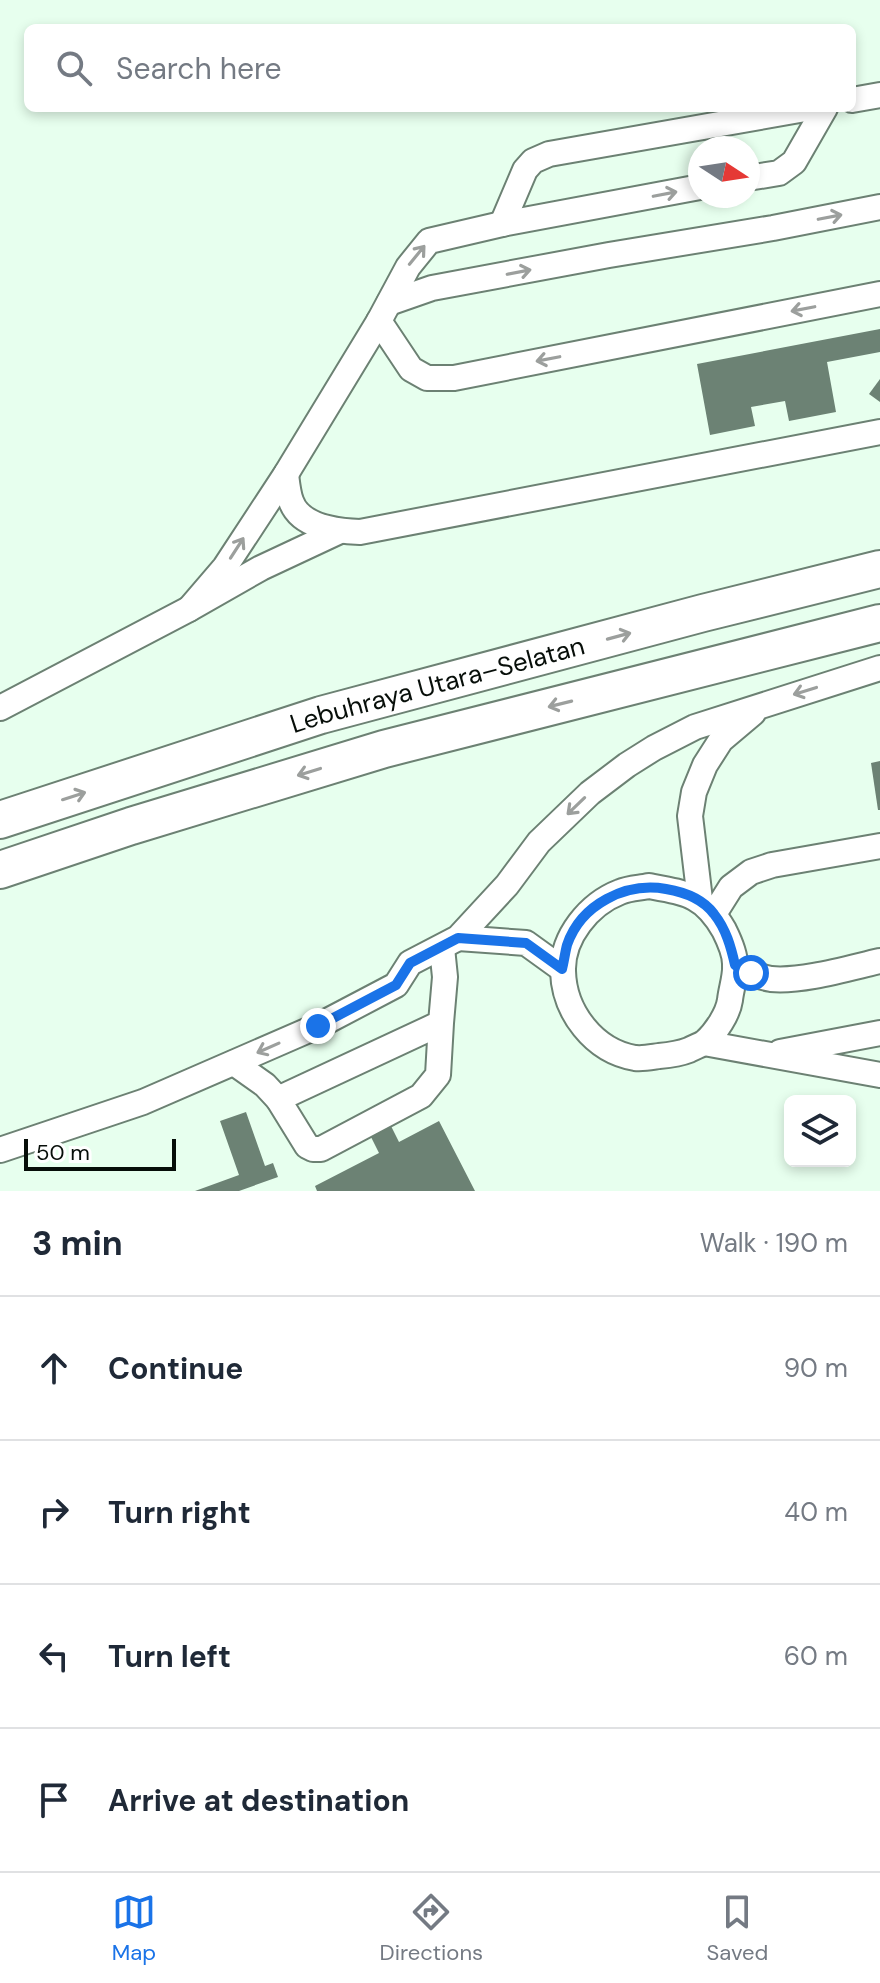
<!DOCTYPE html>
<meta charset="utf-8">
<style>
body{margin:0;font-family:"DM Sans",sans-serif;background:#f2f2f3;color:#1f2937}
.controls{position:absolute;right:24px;bottom:24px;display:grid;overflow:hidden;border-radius:12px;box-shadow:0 4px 12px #0003}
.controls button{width:72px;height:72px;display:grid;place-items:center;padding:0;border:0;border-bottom:2px solid #e0e1e3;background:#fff;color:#1f2937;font:40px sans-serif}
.compass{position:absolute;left:688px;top:136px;width:72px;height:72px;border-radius:50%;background:#fff;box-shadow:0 4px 12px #0003;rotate:102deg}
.scale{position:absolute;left:24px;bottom:20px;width:152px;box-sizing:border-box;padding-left:8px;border:4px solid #070e09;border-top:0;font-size:22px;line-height:28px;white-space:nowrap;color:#070e09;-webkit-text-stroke:6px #fff;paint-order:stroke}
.stop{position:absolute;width:24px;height:24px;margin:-18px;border:6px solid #1a73e8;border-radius:50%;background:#fff}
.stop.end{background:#1a73e8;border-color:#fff;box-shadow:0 2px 8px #0008}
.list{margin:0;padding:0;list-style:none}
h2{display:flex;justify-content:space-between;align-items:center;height:104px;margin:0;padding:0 32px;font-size:34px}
h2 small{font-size:26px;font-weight:400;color:#747a83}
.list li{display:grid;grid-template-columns:52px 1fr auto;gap:24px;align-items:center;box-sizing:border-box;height:144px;padding:0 32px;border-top:2px solid #e0e1e3}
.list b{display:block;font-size:30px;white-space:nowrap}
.list em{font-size:26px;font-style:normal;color:#747a83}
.icon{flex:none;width:44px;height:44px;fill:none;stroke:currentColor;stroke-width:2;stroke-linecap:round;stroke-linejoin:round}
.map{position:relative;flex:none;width:880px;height:1191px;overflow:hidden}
.search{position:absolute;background:#fff;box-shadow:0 4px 12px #0003;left:24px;right:24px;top:24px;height:88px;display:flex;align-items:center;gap:20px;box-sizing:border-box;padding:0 28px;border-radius:12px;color:#747a83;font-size:30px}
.sheet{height:680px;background:#fff}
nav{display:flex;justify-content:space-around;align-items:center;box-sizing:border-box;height:112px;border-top:2px solid #e0e1e3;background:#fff;font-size:22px;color:#747a83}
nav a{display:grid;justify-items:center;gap:4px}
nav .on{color:#1a73e8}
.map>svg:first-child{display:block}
.building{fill:#6c8274}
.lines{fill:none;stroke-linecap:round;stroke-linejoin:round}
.minor-casing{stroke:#6c8173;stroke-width:28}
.highway-casing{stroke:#6c8173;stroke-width:40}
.minor{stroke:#fff;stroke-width:24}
.highway{stroke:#fff;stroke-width:36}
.oneway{stroke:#9c9f9d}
.route{stroke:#1a73e8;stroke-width:10}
.labels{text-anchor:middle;stroke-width:6;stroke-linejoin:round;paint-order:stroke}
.street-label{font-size:26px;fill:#070e09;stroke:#fff}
</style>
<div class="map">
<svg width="880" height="1191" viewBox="0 0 880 1191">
<rect width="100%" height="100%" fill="#e7ffee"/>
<g class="building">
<polygon points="880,329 880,352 827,362 836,412 789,421 785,401 751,407 755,426 710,435 697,364"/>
<polygon points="880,379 880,402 869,394"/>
<polygon points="880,761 880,810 878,810 871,763"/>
<polygon points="246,1112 265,1166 273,1163 278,1177 239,1191 195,1191 239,1175 220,1121"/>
<polygon points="439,1121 475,1191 317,1191 315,1186 379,1153 369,1133 389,1122 399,1142"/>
</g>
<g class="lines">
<defs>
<g id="minor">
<polyline points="852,100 880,95"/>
<polyline points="748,178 779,173 794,162 825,108"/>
<polyline points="502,224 525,170 533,161 549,154 811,108"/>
<polyline points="389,303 432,288 609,255 773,228 880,207"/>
<polyline points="379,321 411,369 427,378 454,378 880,294"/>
<path d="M286,474c1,8 2,19 5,27 9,26 45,30 69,31l520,-100"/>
<polyline points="189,609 225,567 286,474 379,321 408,267 429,241 502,224 700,187"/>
<polyline points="0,708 189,609 261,568 340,531"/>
<path d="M649,886c38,7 55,9 75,44 5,10 11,23 11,34 1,12 -4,25 -5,36 -2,14 -14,32 -25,42 -4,3 -11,5 -16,8 -10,4 -19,5 -30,6 -7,1 -16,3 -24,2 -41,-7 -71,-46 -72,-87 -1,-34 26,-67 57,-79 9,-4 20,-4 29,-6z"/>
<polyline points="700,900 690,816 694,792 705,765 721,740 753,713"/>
<polyline points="714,914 731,887 751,872 772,865 880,846"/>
<polyline points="458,938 526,943 562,969"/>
<path d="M735,965c11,6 24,12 36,14 31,3 78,-11 109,-18"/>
<polyline points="441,1023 278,1099 307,1146 313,1149 321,1149 421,1096 438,1075 441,1023 445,977 442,948"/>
<polyline points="704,1043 880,1075"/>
<polyline points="780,1052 880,1033"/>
<polyline points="234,1063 265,1085 278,1099"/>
<polyline points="0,1150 143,1102 318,1026 396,985 410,963 458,938 507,885 539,842 590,793 627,765 654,748 695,727 880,668"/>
</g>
<g id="highway">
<path id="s1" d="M0,820l321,-105 382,-102 177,-44"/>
<polyline points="0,870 131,826 384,749 880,623"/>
</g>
</defs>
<use href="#minor" class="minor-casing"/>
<use href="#highway" class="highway-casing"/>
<use href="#minor" class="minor"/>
<use href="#highway" class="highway"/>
</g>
<defs><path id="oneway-shaft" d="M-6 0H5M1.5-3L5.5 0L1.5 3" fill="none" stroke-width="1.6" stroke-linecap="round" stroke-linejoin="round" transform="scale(2)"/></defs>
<g class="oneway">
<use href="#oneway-shaft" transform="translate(665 194) rotate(-11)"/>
<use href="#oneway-shaft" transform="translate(830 217) rotate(-11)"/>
<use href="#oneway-shaft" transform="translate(417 255) rotate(-51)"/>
<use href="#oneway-shaft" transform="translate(519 272) rotate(-11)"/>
<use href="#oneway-shaft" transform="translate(803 309) rotate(169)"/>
<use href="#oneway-shaft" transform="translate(548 359) rotate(169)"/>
<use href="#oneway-shaft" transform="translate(237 548) rotate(-57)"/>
<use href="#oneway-shaft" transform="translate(619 636) rotate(-15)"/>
<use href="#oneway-shaft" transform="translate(805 691) rotate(163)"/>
<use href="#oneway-shaft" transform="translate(560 704) rotate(166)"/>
<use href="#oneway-shaft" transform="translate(309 772) rotate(163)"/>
<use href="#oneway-shaft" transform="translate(74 796) rotate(-18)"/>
<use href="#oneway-shaft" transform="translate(576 806) rotate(136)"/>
<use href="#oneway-shaft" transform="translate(268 1048) rotate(156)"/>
</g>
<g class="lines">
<path class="route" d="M318,1026l78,-41 14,-22 48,-25 68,5 36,26c2,-8 3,-16 5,-24 14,-41 59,-63 99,-56 18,3 37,10 48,25 12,15 17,33 21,51l16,8"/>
</g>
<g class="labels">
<g class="street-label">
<text dy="9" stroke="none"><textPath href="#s1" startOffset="458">Lebuhraya Utara–Selatan</textPath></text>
</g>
</g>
</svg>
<div class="controls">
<button><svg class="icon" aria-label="layers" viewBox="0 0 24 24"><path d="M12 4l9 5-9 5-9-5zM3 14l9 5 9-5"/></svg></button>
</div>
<svg class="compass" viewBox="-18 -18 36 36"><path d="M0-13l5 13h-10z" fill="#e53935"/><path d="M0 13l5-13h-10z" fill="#747a83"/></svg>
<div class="scale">50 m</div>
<div class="stop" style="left:751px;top:973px"></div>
<div class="stop end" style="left:318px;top:1026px"></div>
<div class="search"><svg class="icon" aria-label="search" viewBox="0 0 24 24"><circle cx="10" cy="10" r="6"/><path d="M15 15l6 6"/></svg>Search here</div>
</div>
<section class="sheet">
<h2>3 min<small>Walk · 190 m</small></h2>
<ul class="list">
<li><svg class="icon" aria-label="ahead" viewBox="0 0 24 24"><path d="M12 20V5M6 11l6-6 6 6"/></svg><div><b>Continue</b></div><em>90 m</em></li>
<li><svg class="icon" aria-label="right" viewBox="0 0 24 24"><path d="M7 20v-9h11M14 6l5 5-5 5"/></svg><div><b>Turn right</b></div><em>40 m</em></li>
<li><svg class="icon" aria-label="left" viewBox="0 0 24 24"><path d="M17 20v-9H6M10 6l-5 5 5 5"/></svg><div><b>Turn left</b></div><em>60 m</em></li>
<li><svg class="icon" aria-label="arrive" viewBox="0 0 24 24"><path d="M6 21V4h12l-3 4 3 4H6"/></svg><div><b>Arrive at destination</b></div></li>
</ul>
</section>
<nav>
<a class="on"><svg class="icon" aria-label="map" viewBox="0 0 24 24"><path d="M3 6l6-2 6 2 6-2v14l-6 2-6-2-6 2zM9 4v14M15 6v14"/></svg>Map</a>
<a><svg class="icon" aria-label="directions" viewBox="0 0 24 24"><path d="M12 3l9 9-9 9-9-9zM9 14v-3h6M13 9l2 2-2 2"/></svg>Directions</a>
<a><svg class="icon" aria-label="saved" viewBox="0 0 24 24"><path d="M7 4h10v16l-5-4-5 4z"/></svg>Saved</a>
</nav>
